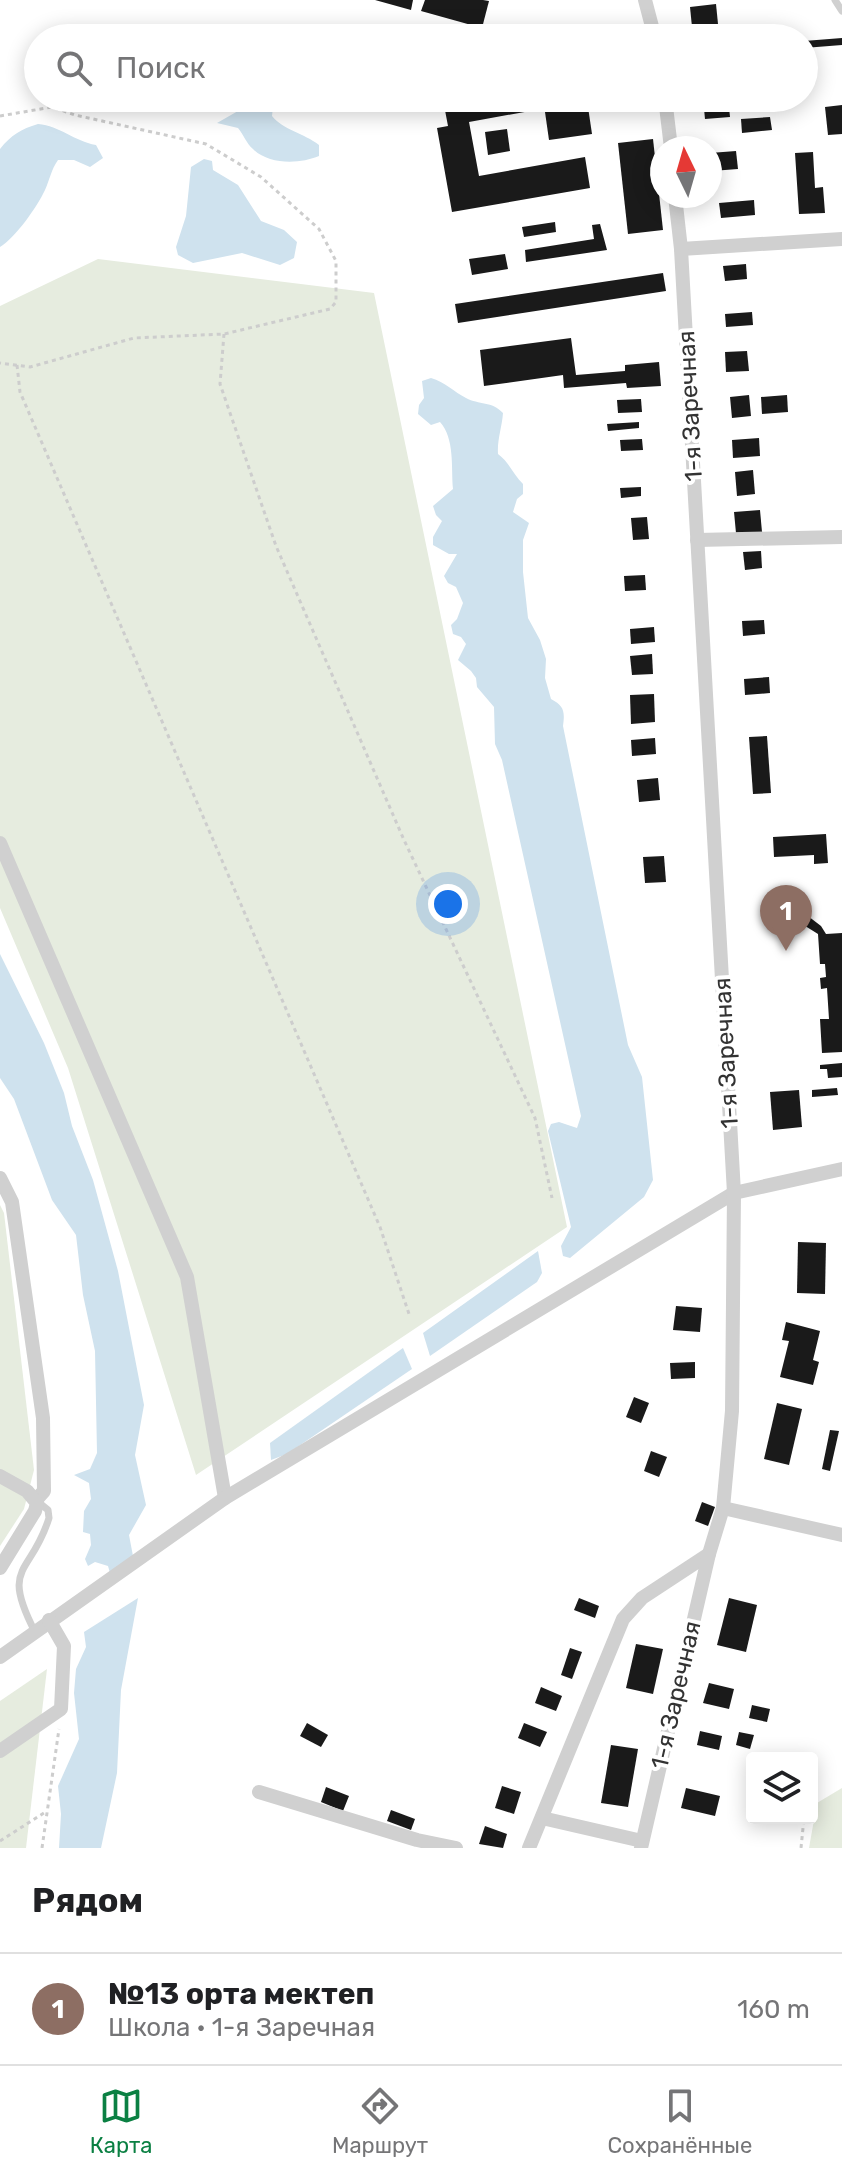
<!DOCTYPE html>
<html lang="ru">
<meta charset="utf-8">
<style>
body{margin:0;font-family:Rubik,sans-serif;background:#f6f6f6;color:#202124}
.controls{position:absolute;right:24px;bottom:24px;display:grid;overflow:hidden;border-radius:8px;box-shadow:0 4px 20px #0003}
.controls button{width:72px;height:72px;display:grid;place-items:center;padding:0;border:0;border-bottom:2px solid #e0e0e0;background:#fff;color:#202124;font:40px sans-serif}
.compass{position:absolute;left:650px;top:136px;width:72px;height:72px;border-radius:50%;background:#fff;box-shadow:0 4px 20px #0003;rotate:355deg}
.you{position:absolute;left:448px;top:904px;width:28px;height:28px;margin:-20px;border:6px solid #fff;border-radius:50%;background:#1a73e8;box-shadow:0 0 0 12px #1a73e833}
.badge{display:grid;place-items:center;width:52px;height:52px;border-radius:50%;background:#0b8043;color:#fff;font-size:26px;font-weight:700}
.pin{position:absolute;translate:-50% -66px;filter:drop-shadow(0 2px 4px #0008)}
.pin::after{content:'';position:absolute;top:42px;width:28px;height:24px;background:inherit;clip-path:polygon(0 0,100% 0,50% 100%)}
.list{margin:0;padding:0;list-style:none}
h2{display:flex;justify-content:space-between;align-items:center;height:104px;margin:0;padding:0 32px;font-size:34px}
h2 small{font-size:26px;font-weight:400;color:#757577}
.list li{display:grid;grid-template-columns:52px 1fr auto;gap:24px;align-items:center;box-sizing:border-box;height:112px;padding:0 32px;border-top:2px solid #e0e0e0}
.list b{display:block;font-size:30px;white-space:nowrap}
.list p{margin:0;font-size:26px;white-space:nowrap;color:#757577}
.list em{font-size:26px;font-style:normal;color:#757577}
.icon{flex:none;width:44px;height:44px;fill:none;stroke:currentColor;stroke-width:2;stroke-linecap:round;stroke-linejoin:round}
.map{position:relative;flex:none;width:842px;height:1848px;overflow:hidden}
.search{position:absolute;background:#fff;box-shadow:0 4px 20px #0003;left:24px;right:24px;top:24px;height:88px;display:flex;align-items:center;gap:20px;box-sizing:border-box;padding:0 28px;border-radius:44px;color:#757577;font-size:30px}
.sheet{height:216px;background:#fff}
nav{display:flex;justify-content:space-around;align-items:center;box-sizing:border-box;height:112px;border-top:2px solid #e0e0e0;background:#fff;font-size:22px;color:#757577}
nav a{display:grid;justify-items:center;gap:4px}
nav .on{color:#0b8043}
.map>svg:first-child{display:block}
.green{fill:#e6ecdf}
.water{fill:#cfe2ee}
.building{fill:#1a1a1a}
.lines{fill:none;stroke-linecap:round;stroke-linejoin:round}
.path{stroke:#cdcdcd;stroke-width:3;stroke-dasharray:4 4;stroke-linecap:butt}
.service{stroke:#d0d0d0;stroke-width:7}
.minor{stroke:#d0d0d0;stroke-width:14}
.labels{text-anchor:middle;stroke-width:8;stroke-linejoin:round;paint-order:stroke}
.street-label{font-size:24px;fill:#333;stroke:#fff}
</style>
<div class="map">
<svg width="842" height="1848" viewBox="0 0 842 1848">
<rect width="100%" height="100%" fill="#fff"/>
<g class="green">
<polygon points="98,259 374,293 567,1227 196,1475 68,1068 0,908 0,306"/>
<polygon points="0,1205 4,1213 34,1470 24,1509 0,1546"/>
<polygon points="47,1669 26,1848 0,1848 0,1701"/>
<polygon points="842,1788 842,1848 809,1848 817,1803"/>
</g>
<g class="water">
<path d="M239,98h35l-2,18c11,14 32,17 47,29v11c-19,8 -50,9 -66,-7 -7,-6 -9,-14 -15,-21l-21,-5 28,-16z"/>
<path d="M38,124c22,2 36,17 58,21l7,13 -13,9 -16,-7h-16c-7,10 -8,19 -13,30 -8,17 -29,47 -45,57v-98c11,-14 21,-20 38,-25z"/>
<polygon points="204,159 212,161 213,170 238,185 261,221 284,230 297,242 294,258 280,265 242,253 193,263 178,255 176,247 186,216 191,167"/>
<path d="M431,378c14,4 23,14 35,20 13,7 26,3 37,15 -1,14 -6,27 -5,41 11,8 15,20 25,30v10l-6,5 -4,13 16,11 -6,17v32l5,46 12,22 6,19 -1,19 6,21c13,7 14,12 12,27l65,319 14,32 11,103 -9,17 -74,61 -7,-2 -2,-10 10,-19 -23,-96 3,-7 8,-2 18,6 4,-12 -79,-356 -7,-16 -1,-37 -17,-20 -1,-9 -5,-7 -13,-11 8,-16 -5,-7 -8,-3 -2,-9 6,-6 6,-16 -7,-16 -8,-4 -4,-7 13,-22h-8l-16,-9v-8l9,-16 -6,-6 -3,-9 20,-17c-2,-22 2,-50 -13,-67l-9,3 -13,-11 1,-9 5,-7 -2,-17z"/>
<polygon points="0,954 44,1043 64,1093 72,1126 93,1180 118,1271 144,1405 135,1455 146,1505 129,1535 133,1556 110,1573 108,1566 95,1562 88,1566 85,1559 91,1545 90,1534 83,1532 84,1511 91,1499 89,1483 74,1475 90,1469 97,1453 95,1351 83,1295 76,1235 52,1200 14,1099 0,1078"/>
<polygon points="538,1251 542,1273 537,1282 430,1356 423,1333"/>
<polygon points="403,1348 412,1369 287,1454 271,1460 270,1443"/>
<polygon points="138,1598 121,1690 117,1773 101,1848 59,1848 61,1814 58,1786 79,1739 74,1693 76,1669 86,1647 84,1632"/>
</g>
<g class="building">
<polygon points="375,0 413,0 411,10"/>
<polygon points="425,0 483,0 489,1 482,28 421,11"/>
<polygon points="716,4 718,24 692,27 690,7"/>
<polygon points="842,38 842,45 804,48 804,41"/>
<polygon points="482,98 568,98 569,104 469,122 479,176 585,157 590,188 452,212 437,128 448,126 444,105"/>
<polygon points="703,98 728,98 730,117 705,119"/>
<polygon points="842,105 842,134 828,135 825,107"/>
<polygon points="588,107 592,134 549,140 545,112"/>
<polygon points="770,117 772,130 742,133 741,119"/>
<polygon points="507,129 510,151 488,155 485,132"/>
<polygon points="653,139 663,230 628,234 618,143"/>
<polygon points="736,151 738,169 712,171 710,153"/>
<polygon points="813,152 815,188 823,187 825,213 799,214 795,153"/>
<polygon points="754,200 755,215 721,218 719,203"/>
<polygon points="555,222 556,232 524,237 522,227"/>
<polygon points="600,224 607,250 526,262 525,250 594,239 592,225"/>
<polygon points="505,254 508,269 472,275 469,259"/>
<polygon points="746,264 747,279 725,281 723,266"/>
<polygon points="663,273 666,291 458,323 455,304"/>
<polygon points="752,312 753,325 726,327 725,314"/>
<polygon points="571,338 576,375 625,371 625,365 659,362 661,386 627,388 626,383 564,388 563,375 484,386 480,350"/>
<polygon points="747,351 749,371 726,372 725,352"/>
<polygon points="749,395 751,416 732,418 730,397"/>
<polygon points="787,395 788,412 762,414 761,397"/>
<polygon points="641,399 642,412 618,413 617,400"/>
<polygon points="639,422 639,428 608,431 607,424"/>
<polygon points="759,438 760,456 733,458 732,440"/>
<polygon points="642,439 643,450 621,451 620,440"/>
<polygon points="753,470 755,494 737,496 735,472"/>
<polygon points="641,487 641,496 621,498 620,488"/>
<polygon points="760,510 762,532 736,533 734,512"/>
<polygon points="647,517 649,539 633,540 631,518"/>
<polygon points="761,551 762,568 745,570 743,552"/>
<polygon points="645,575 646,590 625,591 624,576"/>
<polygon points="764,620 765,634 743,636 742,621"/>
<polygon points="654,627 655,642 631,644 630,629"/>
<polygon points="652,654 653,674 632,675 630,656"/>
<polygon points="769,677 770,693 745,695 744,679"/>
<polygon points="654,694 655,722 631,724 630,695"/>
<polygon points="767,736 771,793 753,794 749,737"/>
<polygon points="655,738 656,754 632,756 631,740"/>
<polygon points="658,778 660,800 639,802 637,780"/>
<polygon points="826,834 828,863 814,864 814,855 774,857 773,837"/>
<polygon points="664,856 666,882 645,883 643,857"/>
<polygon points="783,913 804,913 821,926 826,934 842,933 842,1052 822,1053 820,1019 829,1019 827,988 821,989 820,978 826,977 825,964 820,964 818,934 802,924 784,925"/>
<polygon points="842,1063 842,1077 828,1078 827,1069 820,1069 820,1065"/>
<polygon points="837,1088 838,1095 812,1097 812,1090"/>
<polygon points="799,1090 802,1127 773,1130 770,1092"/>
<polygon points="798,1242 826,1243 825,1294 797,1293"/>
<polygon points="676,1306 702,1308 700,1332 673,1330"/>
<polygon points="786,1322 820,1331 813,1360 819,1362 813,1385 780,1377 789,1341 782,1340"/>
<polygon points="695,1362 695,1378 671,1379 670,1363"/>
<polygon points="634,1397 649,1403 641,1423 626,1417"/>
<polygon points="777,1403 802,1409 789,1465 764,1459"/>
<polygon points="830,1430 839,1431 830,1471 822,1469"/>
<polygon points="651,1451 667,1457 659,1477 644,1471"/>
<polygon points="702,1502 715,1507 708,1526 695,1521"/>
<polygon points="579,1598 599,1606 595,1618 574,1610"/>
<polygon points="729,1598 757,1605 746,1652 717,1645"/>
<polygon points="636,1644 663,1649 653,1694 626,1688"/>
<polygon points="570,1648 582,1652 572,1679 561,1675"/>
<polygon points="709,1683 734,1689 729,1709 703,1703"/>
<polygon points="541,1687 562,1696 556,1711 535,1703"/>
<polygon points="752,1705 770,1709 767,1722 749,1718"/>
<polygon points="307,1723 328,1735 321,1747 300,1736"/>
<polygon points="524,1723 547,1732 540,1747 518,1738"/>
<polygon points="700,1731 722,1736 719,1750 697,1745"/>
<polygon points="739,1732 754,1735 750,1749 736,1745"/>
<polygon points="611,1745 638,1749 628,1807 601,1803"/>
<polygon points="502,1786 521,1792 514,1814 495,1808"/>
<polygon points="326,1787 349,1796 343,1811 321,1802"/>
<polygon points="686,1788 720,1796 715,1816 681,1808"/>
<polygon points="391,1810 415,1819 411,1830 387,1821"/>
<polygon points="485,1826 507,1834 503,1848 479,1844"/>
</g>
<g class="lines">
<g class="path">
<polyline points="0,116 52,107 75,115 206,144 261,177 319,229 336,261 336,302 330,309 224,334 134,338 30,367 0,363"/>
<polyline points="224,334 220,384 276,546 404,840 535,1118 552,1198"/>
<polyline points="17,365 20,392 380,1227 410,1317"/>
<polyline points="0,1841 47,1811"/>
<polyline points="42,1848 59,1729"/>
<polyline points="801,1848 804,1818"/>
</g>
<g class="service">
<polyline points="835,0 842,11"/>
<path d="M35,1632c-35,-68 -4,-56 14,-114l-1,-8 -11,-9"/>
</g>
<g class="minor">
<polyline points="645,0 655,38"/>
<polyline points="665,98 671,148"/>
<polyline points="681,249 842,239"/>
<polyline points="697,540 842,537"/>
<polyline points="0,843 187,1277 225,1498"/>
<polyline points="0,1178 12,1202 43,1418 44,1491 36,1500"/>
<polyline points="0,1476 27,1491 37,1503 35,1511 0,1568"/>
<polyline points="723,1508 842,1535"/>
<polyline points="0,1657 225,1498 734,1193 842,1169"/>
<polyline points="0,1751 61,1709 64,1646 49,1620"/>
<polyline points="259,1792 417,1840 456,1848"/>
<polyline points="542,1818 642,1841"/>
<polyline points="529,1848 623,1619 642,1598 709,1554"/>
<polyline points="641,1848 709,1554 723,1508 732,1411 734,1193 681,249 675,196"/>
</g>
</g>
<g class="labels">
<g class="street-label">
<text transform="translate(690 406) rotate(-93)" y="8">1-я Заречная</text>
<text transform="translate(726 1053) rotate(-93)" y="8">1-я Заречная</text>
<text transform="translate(676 1695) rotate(-77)" y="8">1-я Заречная</text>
</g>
</g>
</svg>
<div class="controls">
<button><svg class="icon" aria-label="layers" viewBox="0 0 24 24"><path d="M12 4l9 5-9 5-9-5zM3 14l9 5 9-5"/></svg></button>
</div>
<svg class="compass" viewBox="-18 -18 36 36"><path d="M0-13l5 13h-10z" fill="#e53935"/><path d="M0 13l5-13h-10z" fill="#757577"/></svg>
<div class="you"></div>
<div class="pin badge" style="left:786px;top:951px;background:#8d6e63">1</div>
<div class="search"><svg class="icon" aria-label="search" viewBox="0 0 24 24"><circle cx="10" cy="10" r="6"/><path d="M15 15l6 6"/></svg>Поиск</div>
</div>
<section class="sheet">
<h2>Рядом<small></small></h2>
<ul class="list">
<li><span class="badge" style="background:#8d6e63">1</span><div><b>№13 орта мектеп</b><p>Школа · 1-я Заречная</p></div><em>160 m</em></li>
</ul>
</section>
<nav>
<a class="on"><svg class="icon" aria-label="map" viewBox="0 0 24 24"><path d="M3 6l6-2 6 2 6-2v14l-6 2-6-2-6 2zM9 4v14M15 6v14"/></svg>Карта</a>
<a><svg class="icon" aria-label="directions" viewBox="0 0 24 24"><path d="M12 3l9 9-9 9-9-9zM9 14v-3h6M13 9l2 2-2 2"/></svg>Маршрут</a>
<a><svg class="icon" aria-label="saved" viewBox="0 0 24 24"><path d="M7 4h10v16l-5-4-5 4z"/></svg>Сохранённые</a>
</nav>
